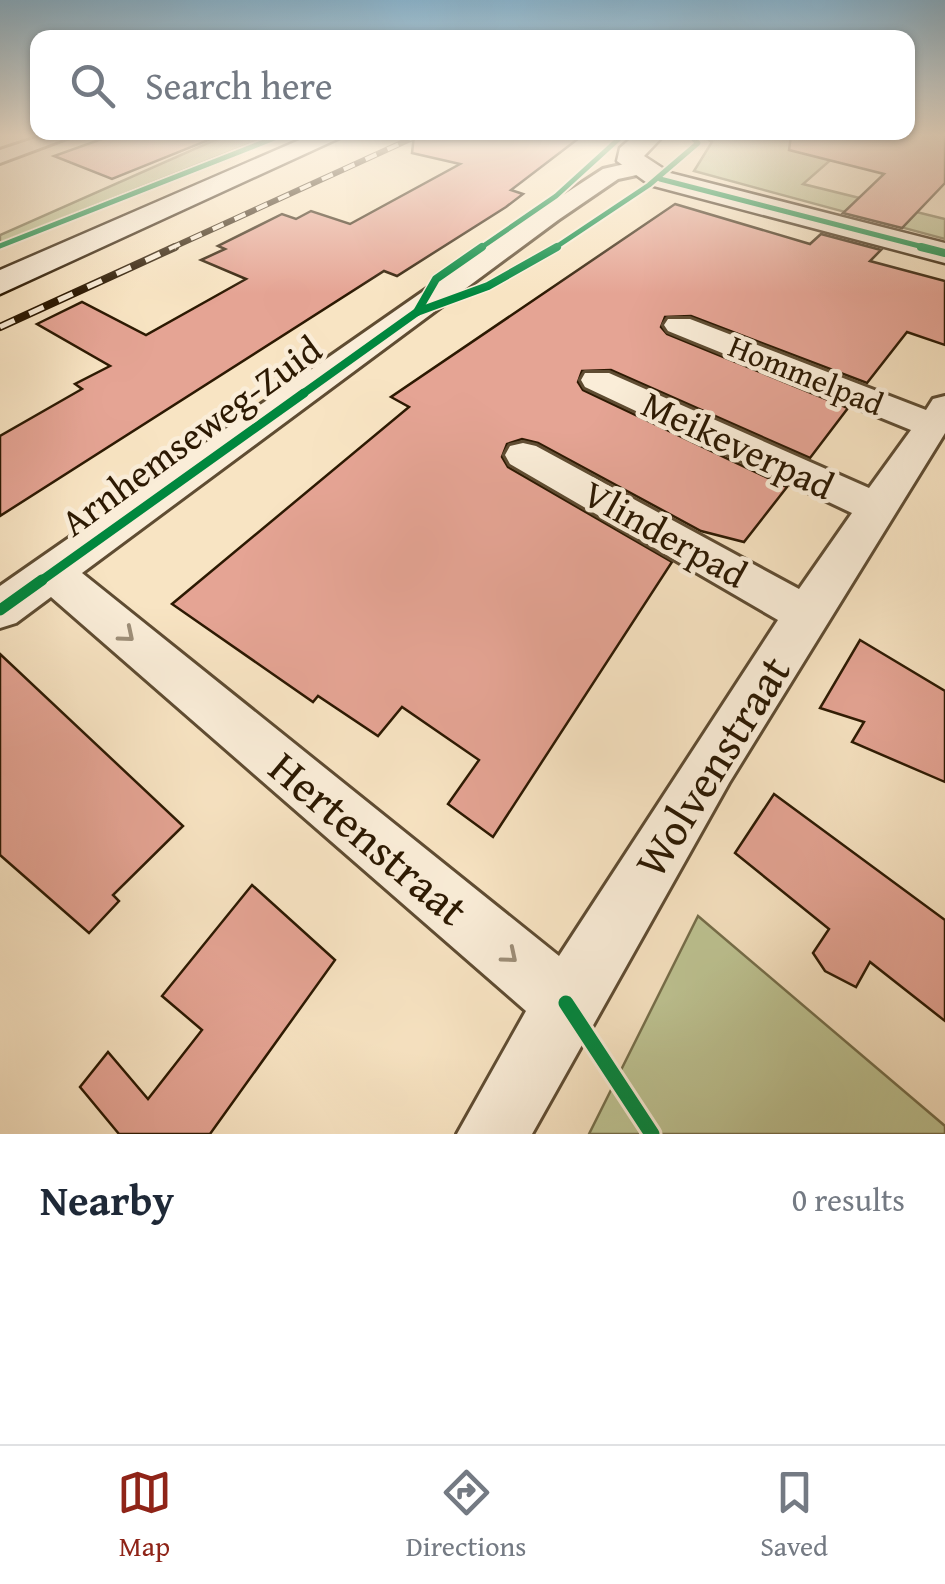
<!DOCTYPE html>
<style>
body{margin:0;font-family:"Gentium Book Plus",serif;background:#f6f6f7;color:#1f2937}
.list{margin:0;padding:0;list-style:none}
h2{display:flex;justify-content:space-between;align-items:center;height:130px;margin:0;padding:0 40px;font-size:42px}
h2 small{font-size:32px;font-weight:400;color:#747a83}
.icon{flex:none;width:55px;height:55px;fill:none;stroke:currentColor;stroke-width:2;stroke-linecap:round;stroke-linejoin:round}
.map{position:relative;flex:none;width:945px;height:1134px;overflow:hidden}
.search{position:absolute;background:#fff;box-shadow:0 2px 8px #0004;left:30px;right:30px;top:30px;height:110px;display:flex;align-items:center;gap:25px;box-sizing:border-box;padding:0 35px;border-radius:20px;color:#747a83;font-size:38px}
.sheet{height:310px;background:#fff}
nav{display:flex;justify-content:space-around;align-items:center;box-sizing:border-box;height:140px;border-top:2px solid #e0e1e3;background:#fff;font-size:28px;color:#747a83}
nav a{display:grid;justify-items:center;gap:5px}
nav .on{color:#8f2418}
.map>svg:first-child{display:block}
.green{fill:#bec493;stroke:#756e4a;stroke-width:2.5}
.building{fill:#e5a494;stroke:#2c1902;stroke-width:2.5}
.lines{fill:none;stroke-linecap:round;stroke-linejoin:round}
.street-casing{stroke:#5f4c32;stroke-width:6}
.secondary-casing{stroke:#2c1902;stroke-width:5}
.street{fill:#faedd8;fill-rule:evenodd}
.secondary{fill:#faedd8;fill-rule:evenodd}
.rail-far1-casing{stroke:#2c1902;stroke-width:6}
.rail-casing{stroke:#2c1902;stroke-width:8}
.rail-far1{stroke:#faedd8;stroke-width:4;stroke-dasharray:12;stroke-linecap:butt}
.rail{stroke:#faedd8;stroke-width:5;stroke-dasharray:16;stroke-linecap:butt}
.cycleway-far4-casing{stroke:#faedd8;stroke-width:9}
.cycleway-far3-casing{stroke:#faedd8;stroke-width:11}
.cycleway-far2-casing{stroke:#faedd8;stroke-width:14}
.cycleway-far1-casing{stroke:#faedd8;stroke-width:18}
.cycleway-casing{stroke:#faedd8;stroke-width:21}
.cycleway-far4{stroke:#00873e;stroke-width:5}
.cycleway-far3{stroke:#00873e;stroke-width:8}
.cycleway-far2{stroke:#00873e;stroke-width:9}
.cycleway-far1{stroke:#00873e;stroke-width:11}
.cycleway{stroke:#00873e;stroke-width:15}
.oneway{stroke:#9d8e78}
.labels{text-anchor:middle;stroke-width:9;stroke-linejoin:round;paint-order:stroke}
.far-street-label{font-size:32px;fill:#2c1902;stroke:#faedd8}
.street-label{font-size:38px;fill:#2c1902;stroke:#faedd8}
.near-street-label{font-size:45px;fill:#2c1902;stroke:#faedd8}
</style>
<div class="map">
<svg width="945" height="1134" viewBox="0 0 945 1134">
<rect width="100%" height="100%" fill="#f8e4c3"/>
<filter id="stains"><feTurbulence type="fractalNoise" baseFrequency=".002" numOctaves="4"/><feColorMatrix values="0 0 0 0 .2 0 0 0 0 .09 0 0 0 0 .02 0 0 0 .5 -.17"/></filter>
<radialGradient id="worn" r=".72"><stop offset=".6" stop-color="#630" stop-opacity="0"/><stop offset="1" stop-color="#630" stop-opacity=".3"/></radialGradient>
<g class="green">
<polygon points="226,135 272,135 0,243 0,235"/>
<polygon points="701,135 859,135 803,184 945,219 945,239 694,171 712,142"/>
<polygon points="698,916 945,1126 945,1134 589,1134"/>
</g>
<g class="building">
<polygon points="113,135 216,135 216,137 112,179 54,156"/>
<polygon points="414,135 583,135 511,190 523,194 506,207 397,276 384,271 0,516 0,436 82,389 75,384 110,366 37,324 82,302 146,335 246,279 201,260 225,249 218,246 282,214 296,219 311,211 350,224 460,164 412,153"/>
<polygon points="791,135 945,135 945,183 902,228 843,213 884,174 789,150"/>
<polygon points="675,204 810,244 821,234 881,250 870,261 945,281 945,345 907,332 867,383 691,316 665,317 661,327 667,334 848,408 810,458 611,370 582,371 578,382 583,390 787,487 744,542 701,531 538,443 522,439 507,444 502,457 508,467 672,562 493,837 448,804 479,760 402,707 378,736 318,696 313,702 172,604 409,407 391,397"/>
<polygon points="860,640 945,691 945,782 852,742 864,722 820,708"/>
<polygon points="0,654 183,826 113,895 119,901 89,933 0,855"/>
<polygon points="774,794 945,920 945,1021 870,962 856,987 825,971 813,953 829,929 735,853"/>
<polygon points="252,885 335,960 210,1134 119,1134 80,1087 108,1052 148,1099 202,1030 162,996"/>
</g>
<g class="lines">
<defs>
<g id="street">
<polygon points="45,135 75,135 0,163 0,150"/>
<polygon points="638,161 649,168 646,173 618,179 558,220 82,573 559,956 778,620 510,464 505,455 510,446 523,443 536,446 799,589 852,513 585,387 581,380 585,373 609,373 869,488 911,430 668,331 664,325 668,319 690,319 926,410 933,399 945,396 945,433 729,783 532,1134 457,1134 526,1011 51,597 16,623 0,628 0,586 540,210 603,169"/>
</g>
<g id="secondary">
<polygon points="311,135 346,135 0,294 0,270"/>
<polygon points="635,135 664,135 644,156 670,173 945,243 945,263 650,185 617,161 620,148"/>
</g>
</defs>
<use href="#street" class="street-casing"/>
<use href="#secondary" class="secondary-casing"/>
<use href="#street" class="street"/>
<use href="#secondary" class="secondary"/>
<defs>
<polyline id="rail-far1" points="169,249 419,135"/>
<polyline id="rail" points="0,327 175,247"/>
</defs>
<use href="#rail-far1" class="rail-far1-casing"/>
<use href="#rail" class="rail-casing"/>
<use href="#rail-far1" class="rail-far1"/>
<use href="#rail" class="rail"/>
<defs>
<g id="cycleway-far4">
<polyline points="660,179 931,249"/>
<polyline points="0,246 282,135"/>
<polyline points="479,249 556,196 623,135"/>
<polyline points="553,249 649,185 698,143 689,135"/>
</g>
<g id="cycleway-far3">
<polyline points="921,247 945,253"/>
<polyline points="417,312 436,279 482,247"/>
<polyline points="301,395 417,312 488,286 557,247"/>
</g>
<polyline id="cycleway-far2" points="38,583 304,393"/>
<polyline id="cycleway-far1" points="0,610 42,580"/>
<polyline id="cycleway" points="566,1003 652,1134"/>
</defs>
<use href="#cycleway-far4" class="cycleway-far4-casing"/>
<use href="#cycleway-far3" class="cycleway-far3-casing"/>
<use href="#cycleway-far2" class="cycleway-far2-casing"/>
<use href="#cycleway-far1" class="cycleway-far1-casing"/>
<use href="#cycleway" class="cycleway-casing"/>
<use href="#cycleway-far4" class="cycleway-far4"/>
<use href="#cycleway-far3" class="cycleway-far3"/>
<use href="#cycleway-far2" class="cycleway-far2"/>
<use href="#cycleway-far1" class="cycleway-far1"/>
<use href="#cycleway" class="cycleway"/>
</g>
<defs><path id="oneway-chevron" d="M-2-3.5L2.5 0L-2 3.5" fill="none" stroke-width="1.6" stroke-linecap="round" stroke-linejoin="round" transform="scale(2.5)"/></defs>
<g class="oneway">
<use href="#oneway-chevron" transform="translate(127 635) rotate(40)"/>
<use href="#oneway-chevron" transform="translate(510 956) rotate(40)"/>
</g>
<linearGradient id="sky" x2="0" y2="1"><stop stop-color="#8ab8d4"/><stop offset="0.46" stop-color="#fcf3e4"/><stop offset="1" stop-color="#fcf3e4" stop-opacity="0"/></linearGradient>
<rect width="945" height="294" fill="url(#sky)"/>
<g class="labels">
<g class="far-street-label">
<text transform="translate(806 375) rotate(22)" y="11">Hommelpad</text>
</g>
<g class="street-label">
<text transform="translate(191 436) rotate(-36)" y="13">Arnhemseweg-Zuid</text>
<text transform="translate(738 445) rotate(25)" y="13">Meikeverpad</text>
<text transform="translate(665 534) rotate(29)" y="13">Vlinderpad</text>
</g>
<g class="near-street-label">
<text transform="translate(712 766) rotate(-58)" y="16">Wolvenstraat</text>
<text transform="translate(369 838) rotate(40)" y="16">Hertenstraat</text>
</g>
</g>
<rect width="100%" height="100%" filter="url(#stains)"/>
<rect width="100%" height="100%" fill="url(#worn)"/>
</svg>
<div class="search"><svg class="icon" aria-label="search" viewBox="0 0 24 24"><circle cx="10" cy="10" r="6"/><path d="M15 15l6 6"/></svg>Search here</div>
</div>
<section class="sheet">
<h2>Nearby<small>0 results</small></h2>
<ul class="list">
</ul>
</section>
<nav>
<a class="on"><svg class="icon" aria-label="map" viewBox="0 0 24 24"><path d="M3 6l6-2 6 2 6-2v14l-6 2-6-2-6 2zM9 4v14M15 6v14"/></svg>Map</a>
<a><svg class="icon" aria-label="directions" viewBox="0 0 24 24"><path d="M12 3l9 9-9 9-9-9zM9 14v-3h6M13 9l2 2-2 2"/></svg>Directions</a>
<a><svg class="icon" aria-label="saved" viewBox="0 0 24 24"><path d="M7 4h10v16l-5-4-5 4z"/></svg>Saved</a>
</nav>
